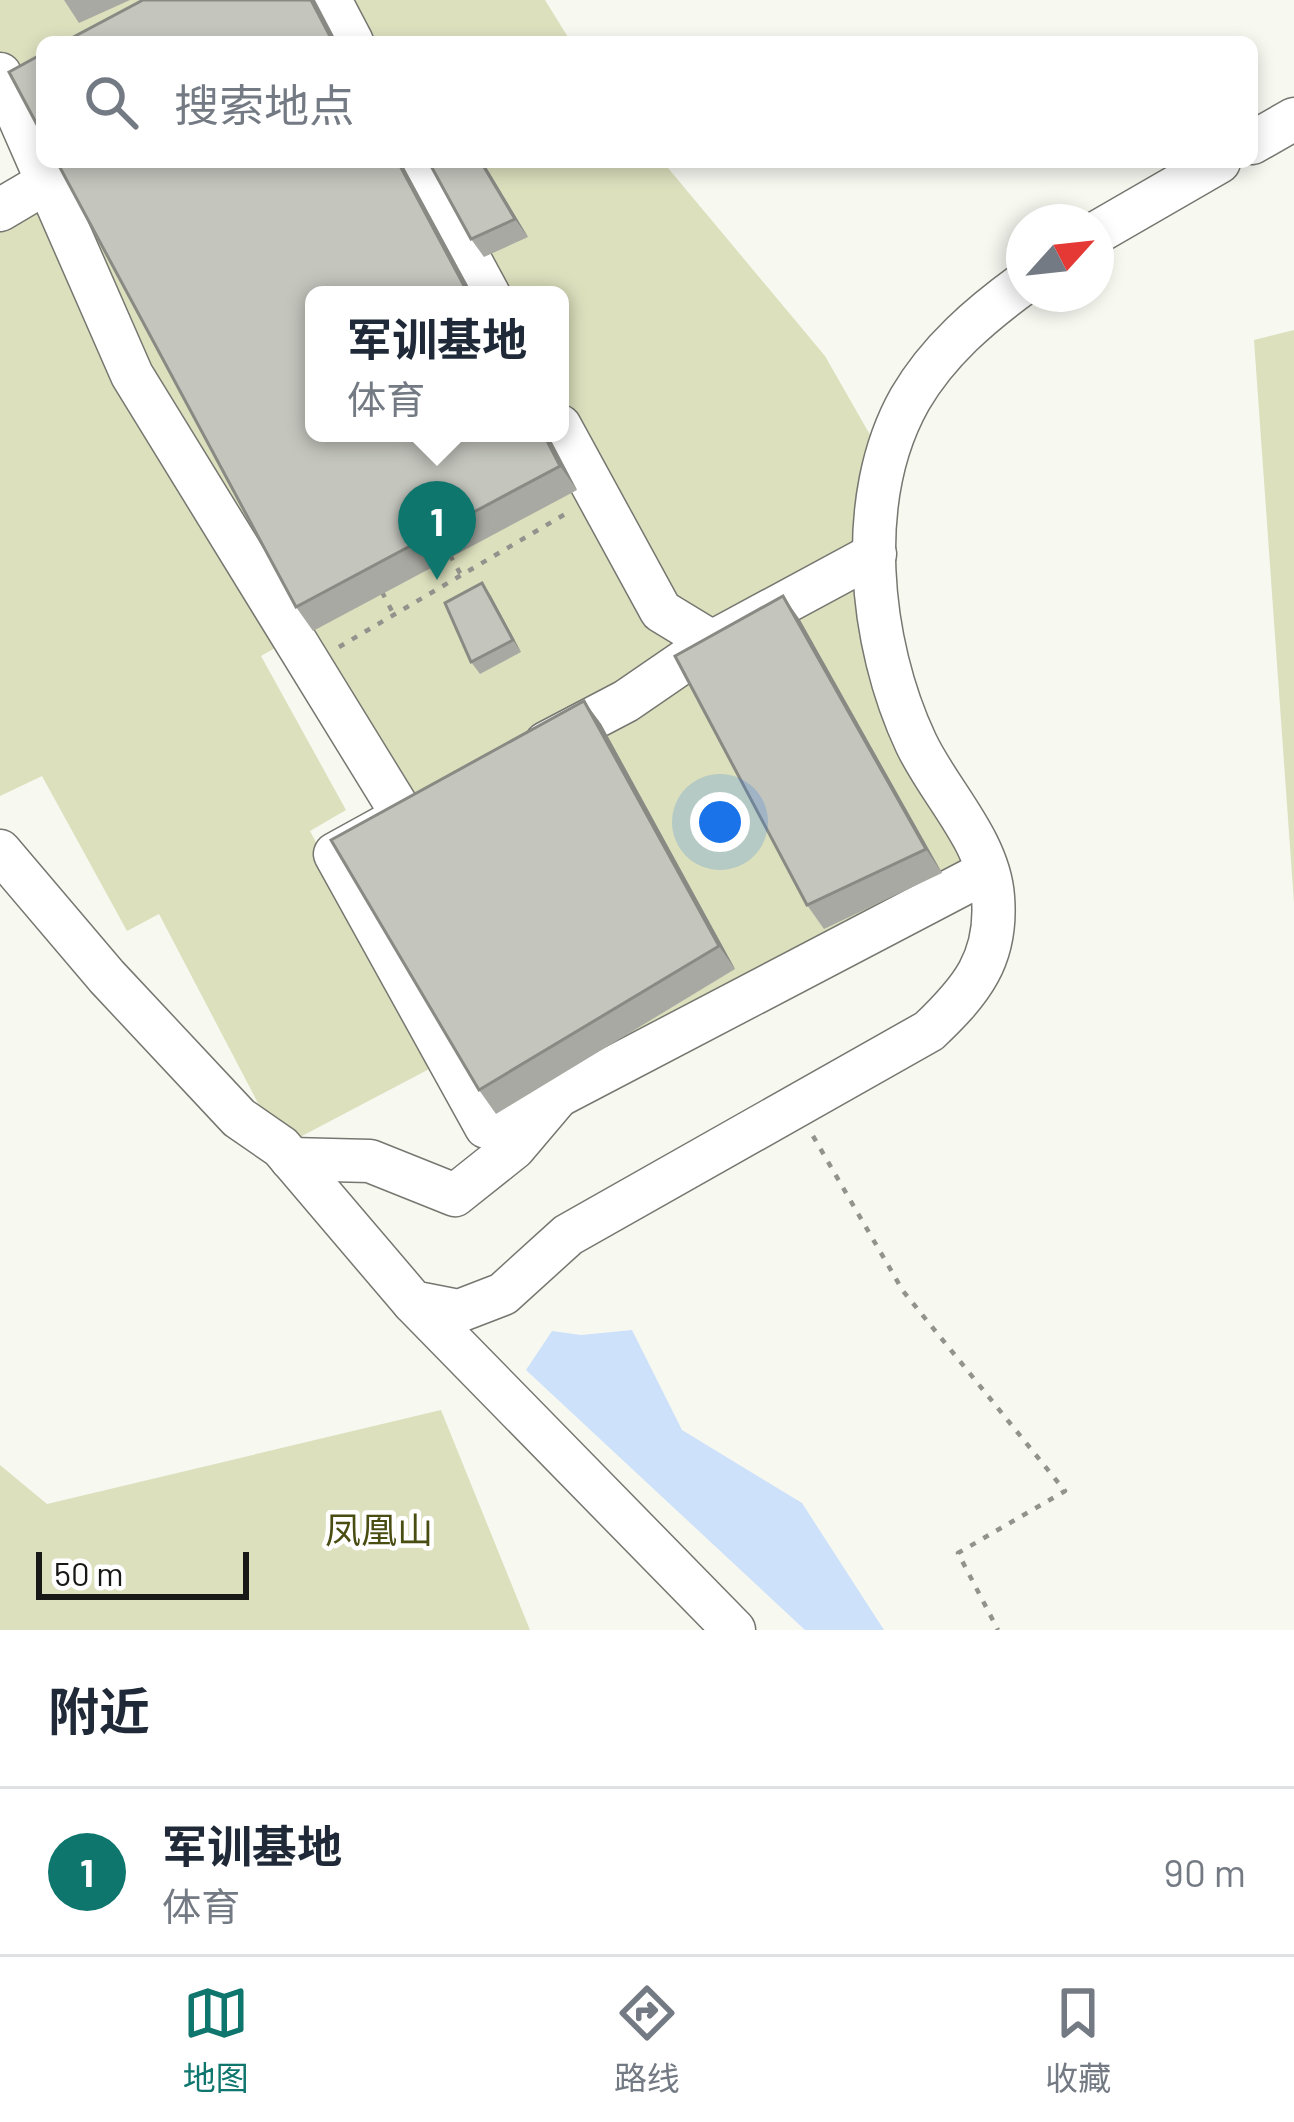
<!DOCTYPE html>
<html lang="zh">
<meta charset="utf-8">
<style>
body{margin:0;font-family:Barlow,"Noto Sans SC",sans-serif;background:#f6f6f7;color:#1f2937}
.compass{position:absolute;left:1006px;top:204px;width:108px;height:108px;border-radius:50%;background:#fff;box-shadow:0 6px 18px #0003;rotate:63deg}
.scale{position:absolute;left:36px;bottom:30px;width:213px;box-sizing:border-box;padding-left:12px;border:6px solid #181916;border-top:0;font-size:33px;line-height:42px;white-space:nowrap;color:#181916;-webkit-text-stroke:9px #fff;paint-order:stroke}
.you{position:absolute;left:720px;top:822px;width:42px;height:42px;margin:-30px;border:9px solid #fff;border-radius:50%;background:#1a73e8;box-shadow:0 0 0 18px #1a73e833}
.badge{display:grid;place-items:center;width:78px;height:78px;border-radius:50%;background:#0f766e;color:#fff;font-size:39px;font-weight:700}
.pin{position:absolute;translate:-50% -99px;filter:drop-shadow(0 3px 6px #0008)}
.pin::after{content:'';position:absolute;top:63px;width:42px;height:36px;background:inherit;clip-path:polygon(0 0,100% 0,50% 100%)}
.popup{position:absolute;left:305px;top:286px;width:264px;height:156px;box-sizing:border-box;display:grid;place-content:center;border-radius:18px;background:#fff;filter:drop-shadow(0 3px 9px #0005);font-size:39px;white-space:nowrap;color:#747a83}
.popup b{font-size:45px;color:#1f2937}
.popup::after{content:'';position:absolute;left:50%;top:100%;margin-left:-24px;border:24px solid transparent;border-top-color:#fff}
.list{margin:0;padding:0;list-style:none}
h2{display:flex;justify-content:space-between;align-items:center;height:156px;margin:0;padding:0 48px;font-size:51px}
h2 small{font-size:39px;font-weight:400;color:#747a83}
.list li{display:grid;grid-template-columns:78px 1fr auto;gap:36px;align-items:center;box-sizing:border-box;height:168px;padding:0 48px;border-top:3px solid #e0e1e3}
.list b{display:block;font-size:45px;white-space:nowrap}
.list p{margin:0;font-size:39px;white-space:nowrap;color:#747a83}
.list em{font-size:39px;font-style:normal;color:#747a83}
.icon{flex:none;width:66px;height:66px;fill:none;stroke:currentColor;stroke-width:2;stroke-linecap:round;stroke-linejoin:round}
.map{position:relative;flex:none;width:1294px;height:1630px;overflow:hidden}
.search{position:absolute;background:#fff;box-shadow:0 6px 18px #0003;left:36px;right:36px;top:36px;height:132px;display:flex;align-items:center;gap:30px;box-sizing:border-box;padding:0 42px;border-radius:18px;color:#747a83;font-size:45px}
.sheet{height:324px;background:#fff}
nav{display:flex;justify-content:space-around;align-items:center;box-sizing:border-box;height:168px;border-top:3px solid #e0e1e3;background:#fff;font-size:33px;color:#747a83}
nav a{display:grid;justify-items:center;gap:6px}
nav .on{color:#0f766e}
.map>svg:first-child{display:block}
.green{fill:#dce0bd;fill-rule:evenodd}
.water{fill:#cde1fb}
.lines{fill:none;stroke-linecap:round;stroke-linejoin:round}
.minor-casing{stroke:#767770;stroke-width:45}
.path{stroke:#92938d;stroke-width:4.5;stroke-dasharray:6 9;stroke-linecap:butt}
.minor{stroke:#fff;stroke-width:42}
.wall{fill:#a9a9a3}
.shaded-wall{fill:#898a84}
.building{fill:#c4c5bd;stroke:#898a84;stroke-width:3}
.labels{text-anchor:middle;stroke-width:9;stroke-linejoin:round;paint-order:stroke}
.park-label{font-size:36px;fill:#4a4d12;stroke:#fff}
</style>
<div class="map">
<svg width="1294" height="1630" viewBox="0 0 1294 1630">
<rect width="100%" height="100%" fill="#f7f8f0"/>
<g class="green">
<path d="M0,0h545l26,42h-529v120h621l162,194 60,105 -10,146 111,265 -428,224 -153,-280 -112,-178 -32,18 85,154 -36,21 125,235 -154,81 -122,-233 -32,17 -85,-155 -42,20v-586l49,-30 -49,-106zM314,295h246v138h-246z"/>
<polygon points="1294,330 1294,903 1254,340"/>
<polygon points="441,1410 530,1630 0,1630 0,1465 47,1504"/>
</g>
<polygon class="water" points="632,1330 682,1430 802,1503 884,1630 805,1630 526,1370 552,1331 581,1335"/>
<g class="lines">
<defs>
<g id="minor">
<polyline points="330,0 352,42"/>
<polyline points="0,74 132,375 424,850"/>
<polyline points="1252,143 1294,119"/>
<polyline points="417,162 489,295"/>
<polyline points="0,210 49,181"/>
<polyline points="1096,233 1219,162"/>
<polyline points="560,426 661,611 712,642 875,554"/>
<polyline points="546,743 626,701 712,642"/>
<polyline points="384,827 335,854 486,1127 558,1096 986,872"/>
<path d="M0,851l107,126 132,141 42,29 132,155 46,9 44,-17 65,-59 361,-204c42,-40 69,-72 64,-134 -4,-56 -54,-105 -77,-154 -47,-100 -62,-245 -6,-344 28,-48 70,-84 114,-116"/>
<polyline points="291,1159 370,1161 455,1195 514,1148 558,1096 523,1031"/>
<polyline points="413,1302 734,1630"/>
</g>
</defs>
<use href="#minor" class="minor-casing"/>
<g class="path">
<polyline points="450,555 461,575"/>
<polyline points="382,592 394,615"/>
<polyline points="339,647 567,513"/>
<polyline points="813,1136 903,1291 1065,1491 958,1553 998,1630"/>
</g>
<use href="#minor" class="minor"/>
</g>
<g class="wall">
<polygon points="64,0 130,0 79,23"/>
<polygon points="57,162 401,162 473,295 314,295 314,433 547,433 577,490 313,631 296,607"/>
<polygon points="440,162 483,162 528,237 484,257 471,239"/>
<polygon points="482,583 521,652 480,674 471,662"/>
<polygon points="800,620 942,873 824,929 807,905"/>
<polygon points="584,701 601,724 735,969 496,1114 479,1090"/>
</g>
<g class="shaded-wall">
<polygon points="311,0 315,0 337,42 333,42"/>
<polygon points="398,162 401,162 473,295 469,295"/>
<polygon points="481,162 483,162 528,237 515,219"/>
<polygon points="543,433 547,433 577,490 560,466"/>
<polygon points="482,583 491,596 521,652 513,640"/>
<polygon points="783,596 800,620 942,873 926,849"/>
<polygon points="584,701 601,724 735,969 719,946"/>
</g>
<g class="building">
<polygon points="143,0 311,0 333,42 64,42"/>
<polygon points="42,54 42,134 9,72"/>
<polygon points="57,162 398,162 469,295 314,295 314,433 543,433 560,466 296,607"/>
<polygon points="440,162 481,162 515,219 471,239 431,166"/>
<polygon points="482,583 513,640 471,662 445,603"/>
<polygon points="783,596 926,849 807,905 675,656"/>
<polygon points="584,701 719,946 479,1090 331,840"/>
</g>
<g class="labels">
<g class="park-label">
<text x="379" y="1543">凤凰山</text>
</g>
</g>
</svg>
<svg class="compass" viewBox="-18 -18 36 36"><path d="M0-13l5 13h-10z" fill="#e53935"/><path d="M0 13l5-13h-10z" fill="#747a83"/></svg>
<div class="scale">50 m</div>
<div class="you"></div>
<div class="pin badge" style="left:437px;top:580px">1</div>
<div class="popup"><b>军训基地</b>体育</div>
<div class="search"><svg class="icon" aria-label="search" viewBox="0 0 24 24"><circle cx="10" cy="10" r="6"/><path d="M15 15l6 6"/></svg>搜索地点</div>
</div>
<section class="sheet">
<h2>附近<small></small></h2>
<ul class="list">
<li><span class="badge">1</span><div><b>军训基地</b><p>体育</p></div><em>90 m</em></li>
</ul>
</section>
<nav>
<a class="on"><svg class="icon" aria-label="map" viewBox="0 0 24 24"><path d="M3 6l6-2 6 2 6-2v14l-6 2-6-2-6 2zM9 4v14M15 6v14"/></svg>地图</a>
<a><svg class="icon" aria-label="directions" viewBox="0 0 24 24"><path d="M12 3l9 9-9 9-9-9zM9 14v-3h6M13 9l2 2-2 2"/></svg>路线</a>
<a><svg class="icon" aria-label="saved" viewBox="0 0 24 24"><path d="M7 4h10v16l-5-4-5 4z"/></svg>收藏</a>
</nav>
